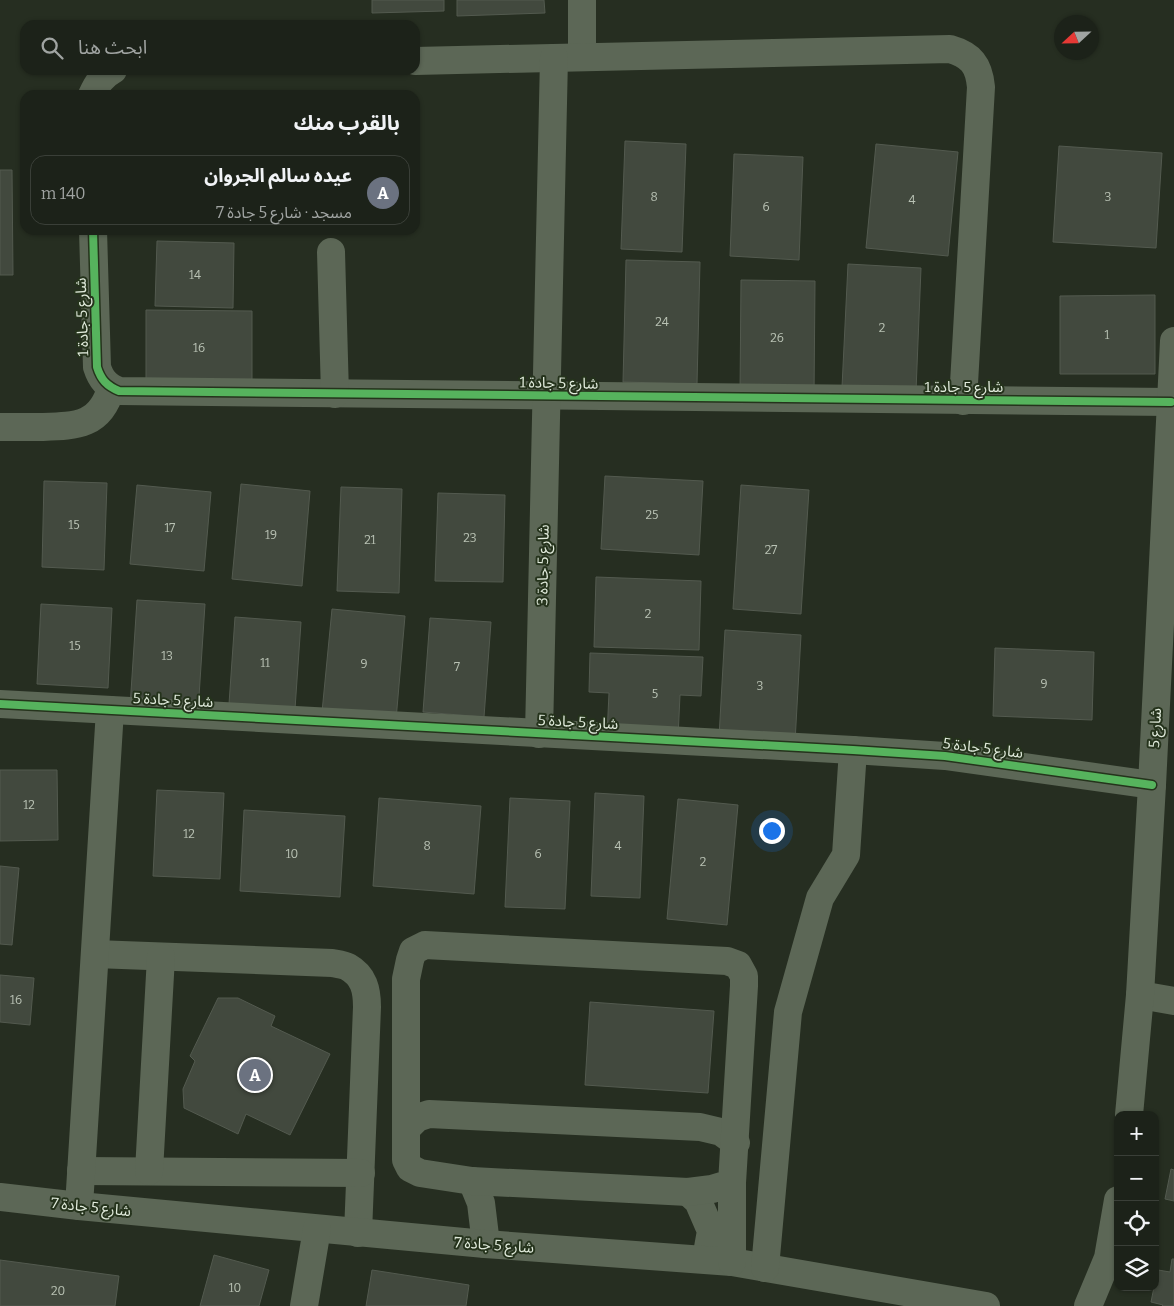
<!DOCTYPE html>
<html lang="ar">
<meta charset="utf-8">
<style>
body{margin:0;font-family:Bitter,"Noto Sans Arabic",serif;background:#252a22;color:#f1f3f6;direction:rtl}
.controls{position:absolute;right:15px;bottom:15px;display:grid;overflow:hidden;border-radius:10px;box-shadow:0 1px 4px #0004}
.controls button{width:45px;height:45px;display:grid;place-items:center;padding:0;border:0;border-bottom:1px solid #3a3f38;background:#1c2219;color:#f1f3f6;font:25px sans-serif}
.compass{position:absolute;left:1054px;top:15px;width:45px;height:45px;border-radius:50%;background:#1c2219;box-shadow:0 1px 4px #0004;rotate:248deg}
.you{position:absolute;left:771px;top:830px;width:18px;height:18px;margin:-12px;border:4px solid #fff;border-radius:50%;background:#1a73e8;box-shadow:0 0 0 8px #1a73e833}
.badge{display:grid;place-items:center;width:32px;height:32px;border-radius:50%;background:#a0a99b;color:#fff;font-size:16px;font-weight:700}
.pin{position:absolute;translate:-50% -50%;border:2px solid #fff;box-shadow:0 1px 5px #0006}
.list{margin:0;padding:0;list-style:none}
h2{display:flex;justify-content:space-between;align-items:center;height:65px;margin:0;padding:0 20px;font-size:21px}
h2 small{font-size:16px;font-weight:400;color:#a0a4a2}
.list li{display:grid;grid-template-columns:32px 1fr auto;gap:15px;align-items:center;box-sizing:border-box;height:70px;margin:0 10px 10px;padding:0 10px;border:1px solid #3a3f38;border-radius:15px}
.list b{display:block;font-size:19px;white-space:nowrap}
.list p{margin:0;font-size:16px;white-space:nowrap;color:#a0a4a2}
.list em{font-size:16px;font-style:normal;color:#a0a4a2}
.icon{flex:none;width:28px;height:28px;fill:none;stroke:currentColor;stroke-width:2;stroke-linecap:round;stroke-linejoin:round}
.map{position:relative;flex:none;width:1174px;height:1306px;overflow:hidden;direction:ltr}
.search{position:absolute;background:#1c2219;box-shadow:0 1px 4px #0004;left:20px;top:20px;width:400px;height:55px;display:flex;align-items:center;gap:12px;box-sizing:border-box;padding:0 18px;border-radius:15px;color:#a0a4a2;font-size:19px}
.panel{position:absolute;background:#1c2219;box-shadow:0 1px 4px #0004;left:20px;top:90px;width:400px;height:145px;border-radius:15px;direction:rtl}
.map>svg:first-child{display:block}
.building{fill:#42493e;stroke:#535a4f}
.lines{fill:none;stroke-linecap:round;stroke-linejoin:round}
.minor{stroke:#5c6756;stroke-width:28}
.cycleway-casing{stroke:#25331c;stroke-width:11}
.cycleway{stroke:#56b35d;stroke-width:8}
.labels{text-anchor:middle;stroke-width:4;stroke-linejoin:round;paint-order:stroke}
.number-label{font-size:12px;fill:#b9c2b4}
.street-label{font-size:15px;fill:#e1ebdc;stroke:#25331c}
</style>
<div class="map">
<svg width="1174" height="1306" viewBox="0 0 1174 1306">
<rect width="100%" height="100%" fill="#262e21"/>
<g class="building">
<polygon points="372,0 444,0 444,11 372,13"/>
<polygon points="457,0 544,0 545,13 457,16"/>
<polygon points="625,141 686,144 682,252 621,249"/>
<polygon points="876,144 958,152 948,256 866,248"/>
<polygon points="1059,146 1162,153 1156,248 1053,242"/>
<polygon points="734,154 803,157 799,260 730,256"/>
<polygon points="0,170 12,170 13,275 0,275"/>
<polygon points="157,241 234,243 233,308 155,306"/>
<polygon points="626,260 700,262 697,384 623,382"/>
<polygon points="848,264 921,268 916,391 842,387"/>
<polygon points="741,280 815,281 814,396 740,394"/>
<polygon points="1155,295 1155,374 1060,374 1060,296"/>
<polygon points="146,310 252,311 252,387 146,386"/>
<polygon points="605,476 703,481 699,555 601,549"/>
<polygon points="44,481 107,483 104,570 42,567"/>
<polygon points="241,484 310,491 302,586 232,579"/>
<polygon points="137,485 211,492 204,571 130,564"/>
<polygon points="741,485 809,490 801,614 733,609"/>
<polygon points="341,487 402,489 399,593 337,591"/>
<polygon points="438,493 505,495 503,582 435,581"/>
<polygon points="596,577 701,581 699,650 594,647"/>
<polygon points="137,600 205,604 198,712 130,707"/>
<polygon points="41,604 112,608 108,688 37,684"/>
<polygon points="332,609 405,616 396,720 322,712"/>
<polygon points="235,617 301,622 295,709 229,704"/>
<polygon points="430,618 491,622 484,717 423,712"/>
<polygon points="725,630 801,635 795,742 719,737"/>
<polygon points="995,648 1094,652 1092,720 993,716"/>
<polygon points="590,653 703,657 701,696 680,695 678,738 607,735 609,693 589,692"/>
<polygon points="0,770 57,770 58,840 0,841"/>
<polygon points="157,790 224,793 220,879 153,876"/>
<polygon points="595,793 644,796 640,898 591,896"/>
<polygon points="379,798 481,806 474,894 373,886"/>
<polygon points="510,798 570,801 565,909 505,907"/>
<polygon points="678,799 738,805 727,925 667,919"/>
<polygon points="244,810 345,816 340,897 240,891"/>
<polygon points="0,866 19,868 12,945 0,944"/>
<polygon points="0,975 34,978 30,1025 0,1022"/>
<polygon points="218,998 238,998 275,1016 271,1026 330,1054 290,1135 246,1114 238,1134 184,1108 183,1089 195,1061 190,1056"/>
<polygon points="590,1002 714,1011 708,1093 585,1085"/>
<polygon points="1171,1169 1174,1170 1174,1201 1165,1199"/>
<polygon points="214,1255 269,1270 259,1306 200,1306"/>
<polygon points="1172,1259 1174,1259 1174,1306 1162,1306 1163,1305 1151,1302 1154,1287 1155,1287 1158,1270 1170,1272"/>
<polygon points="0,1260 119,1276 115,1306 0,1306"/>
<polygon points="372,1270 469,1285 466,1306 366,1306"/>
</g>
<g class="lines">
<g class="minor">
<polyline points="582,0 582,57"/>
<path d="M415,61l535,-12c21,6 29,16 31,38l-18,314"/>
<path d="M92,95c5,-11 10,-19 21,-25"/>
<path d="M93,230l4,137c4,13 10,19 22,24l1052,11"/>
<polyline points="331,252 335,394"/>
<path d="M0,427c14,0 29,0 43,0 34,-1 58,-2 68,-39"/>
<polyline points="0,704 853,750 945,756 1152,785"/>
<polyline points="539,734 554,58"/>
<path d="M95,954l237,9c5,1 12,2 16,4 16,9 19,23 19,40l-9,226"/>
<polyline points="1140,995 1174,1001"/>
<polyline points="1129,1115 1140,995 1152,785 1174,341"/>
<polyline points="407,1128 417,1118 429,1114 700,1127 721,1132 736,1143"/>
<polyline points="81,1171 361,1173"/>
<polyline points="149,1171 161,957"/>
<polyline points="472,1181 481,1203 485,1236 485,1244"/>
<polyline points="688,1192 698,1201 711,1231 706,1259"/>
<polyline points="0,1197 79,1206 485,1244 732,1262 986,1306"/>
<polyline points="79,1206 110,710"/>
<polyline points="732,1262 732,1183 744,986 744,976 738,965 727,961 425,945 413,951 410,960 406,979 406,1160 410,1168 420,1173 472,1181 688,1192 712,1189 732,1183"/>
<polyline points="765,1268 788,1012 820,898 846,855 853,750"/>
<polyline points="304,1306 317,1229"/>
<polyline points="1088,1306 1108,1258 1118,1200"/>
</g>
<defs>
<g id="cycleway">
<path d="M93,230l4,137c4,13 10,19 22,24l1052,11"/>
<polyline points="0,704 853,750 945,756 1152,785"/>
</g>
</defs>
<use href="#cycleway" class="cycleway-casing"/>
<use href="#cycleway" class="cycleway"/>
</g>
<g class="labels">
<g class="number-label">
<text x="654" y="201">8</text>
<text x="1108" y="201">3</text>
<text x="912" y="204">4</text>
<text x="766" y="211">6</text>
<text x="195" y="279">14</text>
<text x="662" y="326">24</text>
<text x="882" y="332">2</text>
<text x="1107" y="339">1</text>
<text x="777" y="342">26</text>
<text x="199" y="352">16</text>
<text x="652" y="519">25</text>
<text x="74" y="529">15</text>
<text x="170" y="532">17</text>
<text x="271" y="539">19</text>
<text x="470" y="542">23</text>
<text x="370" y="544">21</text>
<text x="771" y="554">27</text>
<text x="648" y="618">2</text>
<text x="75" y="650">15</text>
<text x="167" y="660">13</text>
<text x="265" y="667">11</text>
<text x="364" y="668">9</text>
<text x="457" y="671">7</text>
<text x="1044" y="688">9</text>
<text x="760" y="690">3</text>
<text x="655" y="698">5</text>
<text x="29" y="809">12</text>
<text x="189" y="838">12</text>
<text x="427" y="850">8</text>
<text x="618" y="850">4</text>
<text x="292" y="858">10</text>
<text x="538" y="858">6</text>
<text x="703" y="866">2</text>
<text x="16" y="1004">16</text>
<text x="235" y="1292">10</text>
<text x="58" y="1295">20</text>
</g>
<g class="street-label">
<text transform="translate(82 317) rotate(-92)" y="5">شارع 5 جادة 1</text>
<text transform="translate(559 383) rotate(1)" y="5">شارع 5 جادة 1</text>
<text x="964" y="392">شارع 5 جادة 1</text>
<text transform="translate(543 565) rotate(-89)" y="5">شارع 5 جادة 3</text>
<text transform="translate(173 700) rotate(3)" y="5">شارع 5 جادة 5</text>
<text transform="translate(578 722) rotate(3)" y="5">شارع 5 جادة 5</text>
<text transform="translate(1155 728) rotate(-87)" y="5">شارع 5</text>
<text transform="translate(983 748) rotate(7)" y="5">شارع 5 جادة 5</text>
<text transform="translate(91 1207) rotate(6)" y="5">شارع 5 جادة 7</text>
<text transform="translate(494 1245) rotate(4)" y="5">شارع 5 جادة 7</text>
</g>
</g>
</svg>
<div class="controls">
<button>+</button>
<button>−</button>
<button><svg class="icon" aria-label="locate" viewBox="0 0 24 24"><circle cx="12" cy="12" r="6"/><path d="M12 2v4M12 18v4M2 12h4M18 12h4"/></svg></button>
<button><svg class="icon" aria-label="layers" viewBox="0 0 24 24"><path d="M12 4l9 5-9 5-9-5zM3 14l9 5 9-5"/></svg></button>
</div>
<svg class="compass" viewBox="-18 -18 36 36"><path d="M0-13l5 13h-10z" fill="#e53935"/><path d="M0 13l5-13h-10z" fill="#a0a4a2"/></svg>
<div class="you"></div>
<div class="pin badge" style="left:255px;top:1075px;background:#6b7280">A</div>
<div class="search"><svg class="icon" aria-label="search" viewBox="0 0 24 24"><circle cx="10" cy="10" r="6"/><path d="M15 15l6 6"/></svg>ابحث هنا</div>
<section class="panel">
<h2>بالقرب منك<small></small></h2>
<ul class="list">
<li><span class="badge" style="background:#6b7280">A</span><div><b>عيده سالم الجروان</b><p>مسجد · شارع 5 جادة 7</p></div><em>140 m</em></li>
</ul>
</section>
</div>
